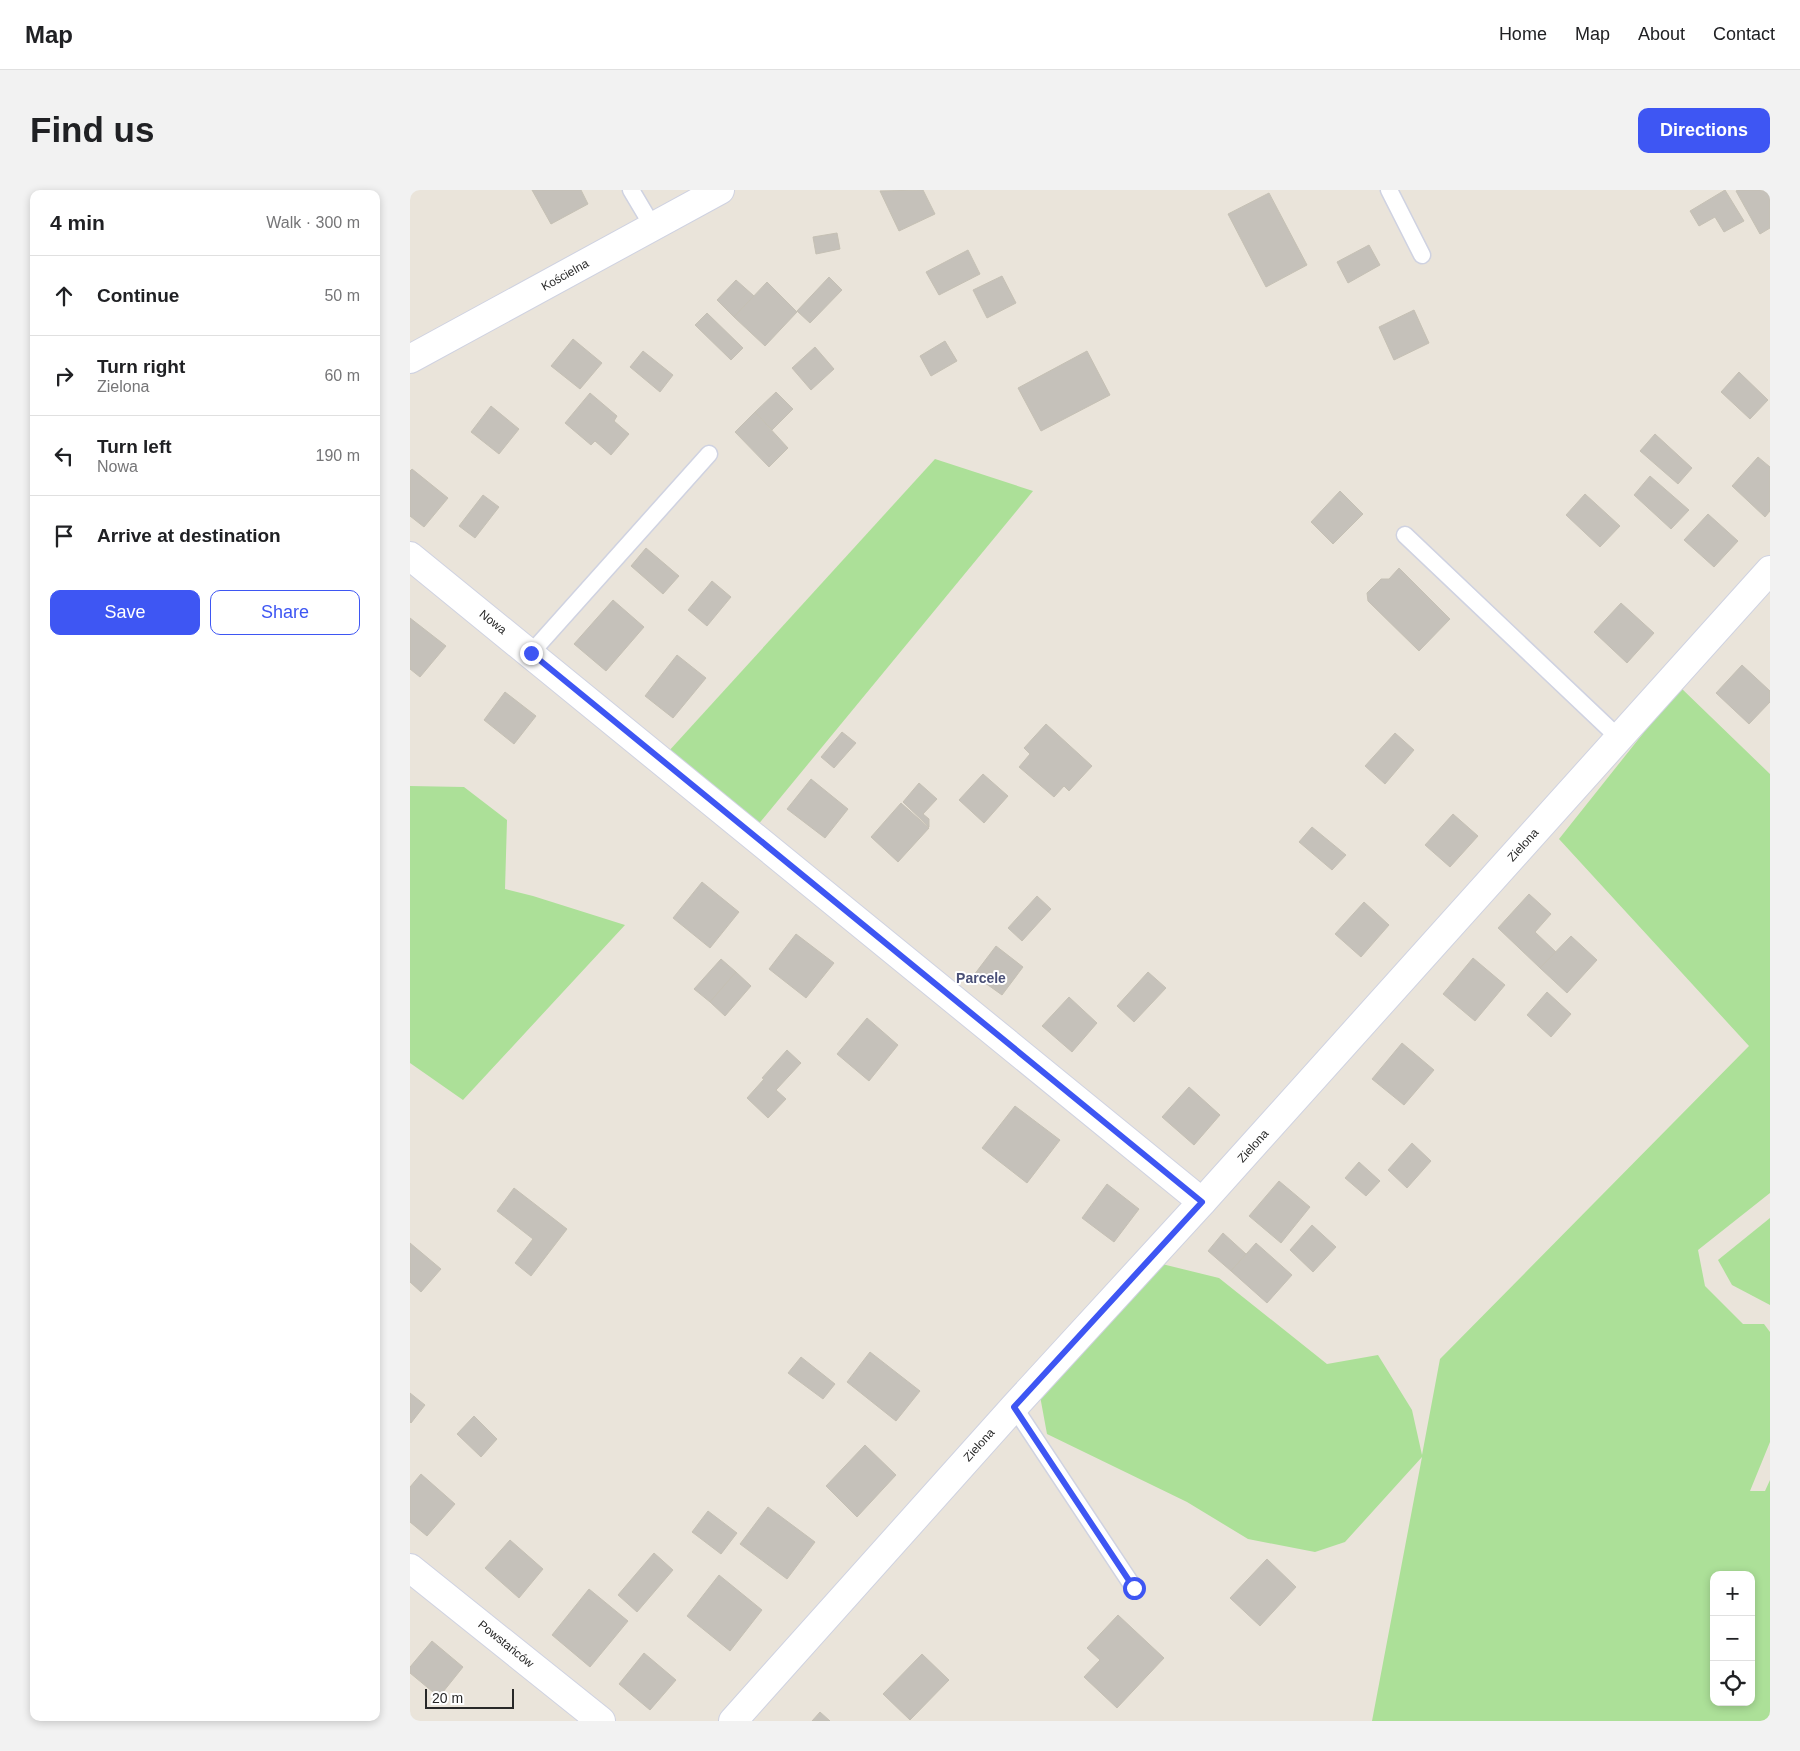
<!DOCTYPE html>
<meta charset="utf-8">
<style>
body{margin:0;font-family:Helvetica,sans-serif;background:#f2f2f2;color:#202124}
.controls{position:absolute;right:15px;bottom:15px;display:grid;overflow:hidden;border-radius:10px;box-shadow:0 2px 8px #0003}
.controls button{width:45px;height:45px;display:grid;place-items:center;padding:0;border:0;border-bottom:1px solid #e0e0e0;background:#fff;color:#202124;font:25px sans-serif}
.scale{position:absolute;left:15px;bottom:12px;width:89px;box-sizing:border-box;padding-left:5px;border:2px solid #282828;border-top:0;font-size:14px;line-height:18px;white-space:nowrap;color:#282828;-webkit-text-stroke:4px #fff;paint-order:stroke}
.stop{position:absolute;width:15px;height:15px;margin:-11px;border:4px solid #3e56f3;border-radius:50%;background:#fff}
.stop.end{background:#3e56f3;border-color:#fff;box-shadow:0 1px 5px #0008}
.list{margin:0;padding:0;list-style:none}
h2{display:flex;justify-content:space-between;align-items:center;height:65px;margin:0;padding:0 20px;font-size:21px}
h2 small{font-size:16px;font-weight:400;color:#757577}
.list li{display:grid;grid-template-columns:32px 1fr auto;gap:15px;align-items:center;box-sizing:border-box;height:80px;padding:0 20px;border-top:1px solid #e0e0e0}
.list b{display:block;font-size:19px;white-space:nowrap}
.list p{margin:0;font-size:16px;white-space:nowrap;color:#757577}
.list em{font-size:16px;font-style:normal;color:#757577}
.actions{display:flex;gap:10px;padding:15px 20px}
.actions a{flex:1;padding:11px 0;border:1px solid #3e56f3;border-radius:10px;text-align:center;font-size:18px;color:#3e56f3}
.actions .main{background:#3e56f3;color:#fff}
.icon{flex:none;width:28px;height:28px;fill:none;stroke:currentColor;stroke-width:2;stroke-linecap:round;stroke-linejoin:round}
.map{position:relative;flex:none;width:1360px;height:1531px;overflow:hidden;border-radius:10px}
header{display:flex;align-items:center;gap:30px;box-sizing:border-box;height:70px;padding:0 25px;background:#fff;border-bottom:1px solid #e0e0e0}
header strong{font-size:24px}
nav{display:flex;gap:28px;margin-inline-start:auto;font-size:18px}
.intro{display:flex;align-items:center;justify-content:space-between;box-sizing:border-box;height:120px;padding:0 30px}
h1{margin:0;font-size:35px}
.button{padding:12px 22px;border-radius:10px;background:#3e56f3;color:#fff;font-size:18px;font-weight:700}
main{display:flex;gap:30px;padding:0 30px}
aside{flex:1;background:#fff;border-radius:10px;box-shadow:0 2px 8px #0003}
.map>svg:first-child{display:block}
.green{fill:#ace098;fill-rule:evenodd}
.building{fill:#c5c1ba;stroke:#c5c0b4}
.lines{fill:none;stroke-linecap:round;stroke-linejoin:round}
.service-casing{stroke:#cfd2e1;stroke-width:19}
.minor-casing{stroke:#cfd2e1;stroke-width:30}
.service{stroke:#fff;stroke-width:16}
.minor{stroke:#fff;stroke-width:28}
.route{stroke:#3e56f3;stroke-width:6}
.labels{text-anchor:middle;stroke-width:4;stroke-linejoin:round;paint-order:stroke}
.street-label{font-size:12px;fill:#282828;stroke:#fff}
.neighbourhood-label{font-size:14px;font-weight:bold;fill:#4a5077;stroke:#fff}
</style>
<header>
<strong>Map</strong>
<nav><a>Home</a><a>Map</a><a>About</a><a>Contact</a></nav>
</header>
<div class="intro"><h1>Find us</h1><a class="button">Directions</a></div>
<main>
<aside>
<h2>4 min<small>Walk · 300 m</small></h2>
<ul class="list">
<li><svg class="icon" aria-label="ahead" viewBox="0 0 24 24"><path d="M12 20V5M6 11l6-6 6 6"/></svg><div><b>Continue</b></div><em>50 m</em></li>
<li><svg class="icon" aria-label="right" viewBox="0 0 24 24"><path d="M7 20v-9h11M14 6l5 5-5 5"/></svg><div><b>Turn right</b><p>Zielona</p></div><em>60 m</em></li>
<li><svg class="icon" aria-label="left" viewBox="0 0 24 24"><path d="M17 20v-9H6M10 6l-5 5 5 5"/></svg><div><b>Turn left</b><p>Nowa</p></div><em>190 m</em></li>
<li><svg class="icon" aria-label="arrive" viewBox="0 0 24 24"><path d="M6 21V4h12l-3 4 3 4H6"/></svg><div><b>Arrive at destination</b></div></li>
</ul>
<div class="actions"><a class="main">Save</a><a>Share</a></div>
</aside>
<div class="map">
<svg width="1360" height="1531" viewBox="0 0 1360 1531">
<rect width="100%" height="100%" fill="#eae4da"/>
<g class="green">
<polygon points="525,269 623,301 347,636 258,562"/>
<path d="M1270,497l90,87v419l-72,57 7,36 38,38h21l6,8v110l-20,49h15l5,-11v241h-398l50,-264 -77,85 -30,10 -67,-13 -61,-37 -140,-68 -7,-38 122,-132 57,14 108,86 51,-9 34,55 10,45 18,-96 309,-313 -190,-207zM1304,1385h37v127h-37z"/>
<polygon points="0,596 54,597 97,630 95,699 123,706 215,735 53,910 0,873"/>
<polygon points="1360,1028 1360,1115 1322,1095 1308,1070"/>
</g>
<g class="building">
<polygon points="122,0 171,0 178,14 141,34"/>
<polygon points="513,0 525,24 489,41 470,1"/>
<polygon points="1315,0 1334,31 1314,42 1305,27 1289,36 1280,21"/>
<polygon points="1328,0 1360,0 1360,38 1350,44 1326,1"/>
<polygon points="859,3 897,75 856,97 818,24"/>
<polygon points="427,43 430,59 406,64 403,47"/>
<polygon points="959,55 970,75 938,93 927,72"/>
<polygon points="558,60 570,84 529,105 516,82"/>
<polygon points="592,86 606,113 577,128 563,100"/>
<polygon points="419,87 432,100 400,133 387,121"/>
<polygon points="326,90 344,106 324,127 307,110"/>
<polygon points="357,92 387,122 355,156 324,127"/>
<polygon points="1004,120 1019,153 984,170 969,137"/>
<polygon points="297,123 333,158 321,170 285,135"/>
<polygon points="163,149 192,173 170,199 141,176"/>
<polygon points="535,151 547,171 521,186 510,166"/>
<polygon points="405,157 424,179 401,200 382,178"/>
<polygon points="233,161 263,185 250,202 220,177"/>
<polygon points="677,161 700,205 631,241 608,198"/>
<polygon points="1329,182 1358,210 1340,229 1311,202"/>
<polygon points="366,202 383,219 362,240 345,222"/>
<polygon points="180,203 207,226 204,231 219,244 201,265 185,251 181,255 155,233"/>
<polygon points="81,216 109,239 89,264 61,242"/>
<polygon points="345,222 378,258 359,277 325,242"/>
<polygon points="1245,244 1282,278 1268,294 1230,261"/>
<polygon points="1348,267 1360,277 1360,321 1355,327 1322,296"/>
<polygon points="2,279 38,308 14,337 0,326 0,281"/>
<polygon points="1240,286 1279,320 1261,339 1224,305"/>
<polygon points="930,301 953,324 923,354 901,332"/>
<polygon points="1175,304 1210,336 1190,357 1156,325"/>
<polygon points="73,305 89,317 65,348 49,336"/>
<polygon points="1298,324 1328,351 1304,377 1274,350"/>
<polygon points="236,358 269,386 253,404 221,376"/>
<polygon points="989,378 1040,429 1009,461 958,411 957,403 971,389 979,389"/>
<polygon points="302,391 321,407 297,436 278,420"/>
<polygon points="203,410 234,437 196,481 164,454"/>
<polygon points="1211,413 1244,443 1217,473 1184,442"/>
<polygon points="0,428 36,456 10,487 0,479"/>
<polygon points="267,465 296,488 263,528 235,506"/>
<polygon points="1332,475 1360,501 1360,512 1339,534 1306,503"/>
<polygon points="95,502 126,526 104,554 74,530"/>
<polygon points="636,534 682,576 659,601 654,596 644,607 609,577 620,564 614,558"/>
<polygon points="432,542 446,553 424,578 411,567"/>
<polygon points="985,543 1004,560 975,594 955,576"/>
<polygon points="573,584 598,606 574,633 549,610"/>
<polygon points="401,589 438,619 415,648 377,619"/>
<polygon points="509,593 527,609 513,624 519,629 519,637 493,612"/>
<polygon points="491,613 519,638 488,672 461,647"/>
<polygon points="1043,624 1068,646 1040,677 1015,655"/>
<polygon points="902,637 936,665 922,680 889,652"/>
<polygon points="292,692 329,722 300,758 263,728"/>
<polygon points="1119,704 1141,724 1125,742 1146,762 1130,778 1088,738"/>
<polygon points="627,706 641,719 612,751 598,738"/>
<polygon points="954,712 979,735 951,767 925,744"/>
<polygon points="386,744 424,773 396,808 359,779"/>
<polygon points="1161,746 1187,770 1157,803 1130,778"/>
<polygon points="586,756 613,777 592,805 564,785"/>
<polygon points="1063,768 1095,795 1065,831 1033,804"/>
<polygon points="311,769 326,782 300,812 284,799"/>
<polygon points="326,782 341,796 315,826 300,812"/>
<polygon points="738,782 756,798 724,832 707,816"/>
<polygon points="1137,802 1161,824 1141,847 1117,825"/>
<polygon points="659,807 687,833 662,862 632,836"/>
<polygon points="457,828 488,855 459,891 427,864"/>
<polygon points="992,853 1024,880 994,915 962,889"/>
<polygon points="377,860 391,873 366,900 376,909 358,928 337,908 354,889 352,888"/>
<polygon points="779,897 810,925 784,955 752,927"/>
<polygon points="605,916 650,950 617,993 572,958"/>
<polygon points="1002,953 1021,971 997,998 978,980"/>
<polygon points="949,972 970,991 956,1006 935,988"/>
<polygon points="869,991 900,1017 871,1053 839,1026"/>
<polygon points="697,994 729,1019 704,1052 672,1028"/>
<polygon points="104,998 157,1039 121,1086 105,1073 123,1049 87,1021"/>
<polygon points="902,1035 926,1057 903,1082 880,1060"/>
<polygon points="813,1043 836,1064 821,1081 798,1061"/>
<polygon points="0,1053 31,1079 11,1102 0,1092"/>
<polygon points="846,1053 882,1085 857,1113 821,1081"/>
<polygon points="460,1162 510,1201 486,1231 437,1192"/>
<polygon points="391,1167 425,1194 413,1209 378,1183"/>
<polygon points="0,1203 15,1215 1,1233 0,1232"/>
<polygon points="64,1226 87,1249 71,1267 47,1244"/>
<polygon points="455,1255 486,1285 447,1327 416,1296"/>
<polygon points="11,1284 45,1314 17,1346 0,1332 0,1297"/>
<polygon points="358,1317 405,1352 377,1389 330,1354"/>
<polygon points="298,1321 327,1343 311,1364 282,1342"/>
<polygon points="100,1350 133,1379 109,1408 75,1378"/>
<polygon points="244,1363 263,1380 227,1422 208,1405"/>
<polygon points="857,1369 886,1397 850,1436 820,1408"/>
<polygon points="309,1385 352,1420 320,1461 277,1426"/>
<polygon points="179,1399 218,1431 180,1477 142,1445"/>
<polygon points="708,1425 754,1468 707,1518 674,1487 690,1470 677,1458"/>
<polygon points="22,1451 53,1477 29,1507 0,1483 0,1477"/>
<polygon points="234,1463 266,1490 240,1520 209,1494"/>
<polygon points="512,1464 539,1490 500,1530 473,1504"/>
<polygon points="410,1522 420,1531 402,1531"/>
</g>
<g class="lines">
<defs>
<g id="service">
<polyline points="221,0 243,37"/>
<polyline points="979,0 1012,65"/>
<polyline points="995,345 1210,549"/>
<polyline points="121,463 299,264"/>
<polyline points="604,1217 724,1398"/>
</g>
<g id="minor">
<polyline points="0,169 310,0"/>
<polyline points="0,366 792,1012"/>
<polyline points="0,1378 191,1531"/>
<polyline points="323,1531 604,1217 792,1012 1360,380"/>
</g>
</defs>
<use href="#service" class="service-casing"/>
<use href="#minor" class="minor-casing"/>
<use href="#service" class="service"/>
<use href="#minor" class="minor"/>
</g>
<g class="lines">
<polyline class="route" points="121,463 792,1012 604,1217 724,1398"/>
</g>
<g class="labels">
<g class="street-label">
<text transform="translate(155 85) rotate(-29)" y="4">Kościelna</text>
<text transform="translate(83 432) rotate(39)" y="4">Nowa</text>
<text transform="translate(1113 655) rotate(-48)" y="4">Zielona</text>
<text transform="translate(843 956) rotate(-48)" y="4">Zielona</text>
<text transform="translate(569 1255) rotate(-48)" y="4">Zielona</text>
<text transform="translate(96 1454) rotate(39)" y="4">Powstańców</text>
</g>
<g class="neighbourhood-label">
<text x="571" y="793">Parcele</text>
</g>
</g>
</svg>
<div class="controls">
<button>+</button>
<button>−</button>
<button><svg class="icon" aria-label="locate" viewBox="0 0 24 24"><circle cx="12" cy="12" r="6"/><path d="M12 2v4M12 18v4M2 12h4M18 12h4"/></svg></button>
</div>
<div class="scale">20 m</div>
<div class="stop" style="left:724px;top:1398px"></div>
<div class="stop end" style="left:121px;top:463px"></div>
</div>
</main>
